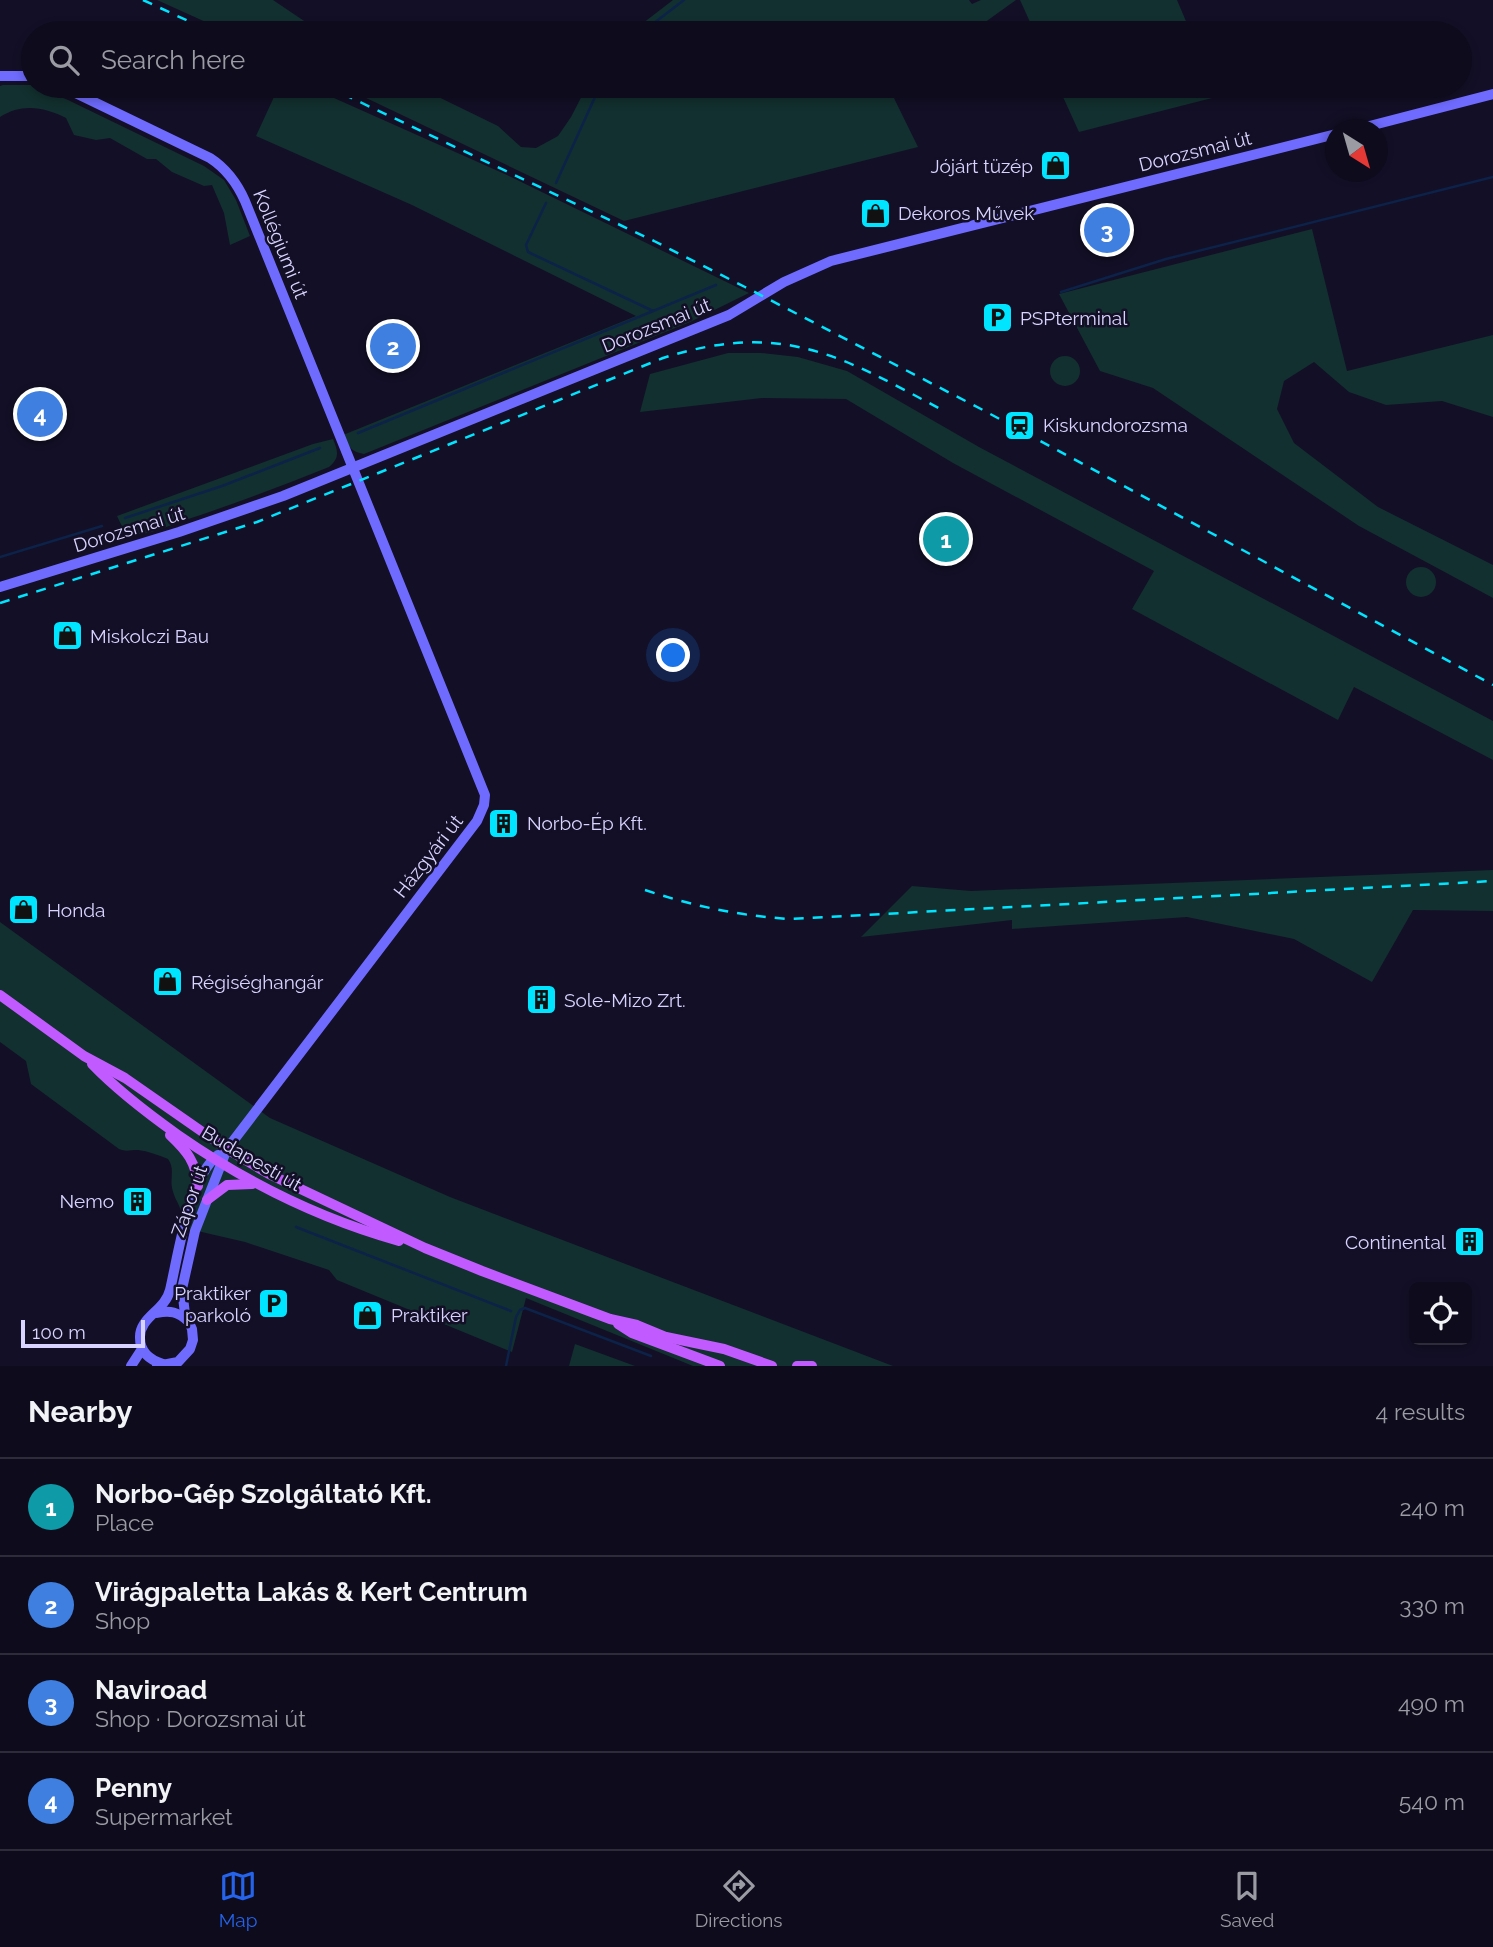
<!DOCTYPE html>
<meta charset="utf-8">
<style>
body{margin:0;font-family:Raleway,sans-serif;background:#171425;color:#f1f3f6}
.controls{position:absolute;right:21px;bottom:21px;display:grid;overflow:hidden;border-radius:10px;box-shadow:0 4px 10px #0003}
.controls button{width:63px;height:63px;display:grid;place-items:center;padding:0;border:0;border-bottom:2px solid #2e2b3b;background:#0e0b1c;color:#f1f3f6;font:35px sans-serif}
.compass{position:absolute;left:1325px;top:119px;width:63px;height:63px;border-radius:50%;background:#0e0b1c;box-shadow:0 4px 10px #0003;rotate:143deg}
.scale{position:absolute;left:21px;bottom:18px;width:124px;box-sizing:border-box;padding-left:7px;border:4px solid #d9d4ff;border-top:0;font-size:19px;line-height:24px;white-space:nowrap;color:#d9d4ff;-webkit-text-stroke:5px #130f26;paint-order:stroke}
.you{position:absolute;left:674px;top:656px;width:24px;height:24px;margin:-18px;border:5px solid #fff;border-radius:50%;background:#1a73e8;box-shadow:0 0 0 10px #1a73e833}
.badge{display:grid;place-items:center;width:46px;height:46px;border-radius:50%;background:#2563eb;color:#fff;font-size:23px;font-weight:700}
.pin{position:absolute;translate:-50% -50%;border:4px solid #fff;box-shadow:0 2px 7px #0006}
.list{margin:0;padding:0;list-style:none}
h2{display:flex;justify-content:space-between;align-items:center;height:91px;margin:0;padding:0 28px;font-size:30px}
h2 small{font-size:23px;font-weight:400;color:#9b9ba3}
.list li{display:grid;grid-template-columns:46px 1fr auto;gap:21px;align-items:center;box-sizing:border-box;height:98px;padding:0 28px;border-top:2px solid #2e2b3b}
.list b{display:block;font-size:26px;white-space:nowrap}
.list p{margin:0;font-size:23px;white-space:nowrap;color:#9b9ba3}
.list em{font-size:23px;font-style:normal;color:#9b9ba3}
.icon{flex:none;width:38px;height:38px;fill:none;stroke:currentColor;stroke-width:2;stroke-linecap:round;stroke-linejoin:round}
.map{position:relative;flex:none;width:1493px;height:1366px;overflow:hidden}
.search{position:absolute;background:#0e0b1c;box-shadow:0 4px 10px #0003;left:21px;right:21px;top:21px;height:77px;display:flex;align-items:center;gap:18px;box-sizing:border-box;padding:0 24px;border-radius:38px;color:#9b9ba3;font-size:26px}
.sheet{height:483px;background:#0e0b1c}
nav{display:flex;justify-content:space-around;align-items:center;box-sizing:border-box;height:98px;border-top:2px solid #2e2b3b;background:#0e0b1c;font-size:19px;color:#9b9ba3}
nav a{display:grid;justify-items:center;gap:4px}
nav .on{color:#2563eb}
.map>svg:first-child{display:block}
.green{fill:#12302f}
.lines{fill:none;stroke-linecap:round;stroke-linejoin:round}
.stream{stroke:#0c2248;stroke-width:2.5}
.secondary{stroke:#6f6bff;stroke-width:10}
.primary{stroke:#c25bff;stroke-width:10}
.rail{stroke:#00e5ff;stroke-width:2.5;stroke-dasharray:10 9;stroke-linecap:butt}
.labels{text-anchor:middle;stroke-width:5;stroke-linejoin:round;paint-order:stroke}
.street-label{font-size:19px;fill:#d9d4ff;stroke:#130f26}
.poi-label{font-size:19px;fill:#d9d4ff;stroke:#130f26;text-anchor:start}
</style>
<div class="map">
<svg width="1493" height="1366" viewBox="0 0 1493 1366">
<rect width="100%" height="100%" fill="#130f26"/>
<g class="green">
<polygon points="157,0 273,0 322,33 230,33"/>
<polygon points="673,0 969,0 972,4 981,0 1016,0 970,33 630,33"/>
<polygon points="1020,0 1177,0 1191,33 1035,33"/>
<path d="M3,85h28l37,15 136,66 20,14 12,20 14,36 -20,9 -6,-32 -12,-28 -8,1 -32,-14 -16,-13h-9l-37,-21 -14,2 -22,-5 -8,-17c-22,-11 -44,-15 -66,-1v-31z"/>
<path d="M279,86h28l200,89 242,118 -59,29 -326,132c-13,-2 -16,-8 -21,-19l293,-119 -224,-111 -156,-69z"/>
<polygon points="341,86 416,86 498,126 521,147 536,148 558,136 571,117 587,86 895,86 890,90 918,147 624,221"/>
<polygon points="1058,86 1212,86 1216,97 1079,132"/>
<polygon points="1312,229 1347,371 1493,335 1493,417 1442,401 1386,405 1349,392 1314,362 1284,381 1277,409 1294,443 1378,507 1493,565 1493,598 1359,526 1153,388 1100,371 1059,294"/>
<polygon points="728,353 761,353 798,357 847,371 979,447 1493,721 1493,760 1354,687 1338,720 1132,609 1154,571 953,463 846,399 762,398 640,412 650,374"/>
<circle cx="1065" cy="371" r="15"/>
<path d="M333,439c5,12 7,19 -4,28 -48,19 -97,38 -147,54 -14,5 -32,14 -47,13 -10,0 -14,-9 -18,-18l196,-72z"/>
<circle cx="1421" cy="582" r="15"/>
<polygon points="1493,870 1493,911 1413,910 1372,982 1294,939 1187,917 1012,929 1012,920 861,937 912,886 971,891"/>
<path d="M0,922l270,196 180,79 443,169h-200l-167,-68 -14,54 -175,-72 -8,-10 -84,-28 -65,-15c5,-21 -4,-21 -8,-39 -2,-11 3,-19 -4,-29 -10,-4 -20,-8 -30,-9 -8,0 -12,2 -19,-1l-88,-65 -5,-23 -26,-19z"/>
<polygon points="575,1344 635,1366 569,1366"/>
</g>
<g class="lines">
<g class="stream">
<polyline points="641,33 684,0"/>
<polyline points="556,183 600,86"/>
<polyline points="546,203 526,245 528,252 653,311"/>
<polyline points="1061,292 1166,259 1493,177"/>
<polyline points="358,433 716,285"/>
<polyline points="125,518 222,486 320,448"/>
<polyline points="0,557 102,526"/>
<polyline points="296,1227 511,1311"/>
<polyline points="506,1366 516,1317 520,1310 525,1308 651,1356"/>
</g>
<g class="secondary">
<polyline points="0,76 33,76"/>
<path d="M61,86l149,72c17,11 27,25 35,43l240,594 -1,10 -7,16 -250,328 -32,82 -13,58 3,25 7,15 1,11 -3,9 -12,13 -21,4"/>
<polyline points="1354,130 1493,94"/>
<polyline points="0,587 179,532 283,496 729,315 784,282 831,261 1336,134"/>
<path d="M157,1313c13,-3 21,-1 31,8"/>
<path d="M163,1364c-13,-4 -23,-12 -23,-26 -1,-21 25,-27 30,-48 8,-34 19,-113 48,-135"/>
<polyline points="131,1366 142,1349"/>
</g>
<g class="primary">
<polyline points="0,995 84,1056 125,1078 227,1149 269,1174 425,1248 482,1271 610,1319 637,1325 666,1337 724,1349 772,1366"/>
<path d="M92,1064c26,27 55,49 86,71 69,48 139,83 221,106"/>
<path d="M170,1135c17,16 26,27 28,51"/>
<polyline points="207,1200 227,1185 252,1184"/>
<polyline points="618,1324 632,1333 720,1366"/>
<polyline points="797,1366 812,1366"/>
</g>
<g class="rail">
<polyline points="143,0 214,33"/>
<polyline points="326,86 654,241 745,287 981,409 1493,685"/>
<path d="M0,603l257,-81 406,-164c120,-38 178,-2 281,53"/>
<path d="M645,890c48,16 95,26 145,29l703,-38"/>
</g>
</g>
<defs>
<symbol id="shop-square" viewBox="-11 -11 22 22"><rect x="-9" y="-9" width="18" height="18" rx="4" fill="#00e5ff" stroke="#130f26"/><path d="M-5-2.5h2.3a2.7 3.5 0 0 1 5.4 0H5L5.5 6h-11ZM-1.5-2.5h3a1.5 2.3 0 0 0-3 0Z" fill="#111"/></symbol>
<symbol id="parking-square" viewBox="-11 -11 22 22"><rect x="-9" y="-9" width="18" height="18" rx="4" fill="#00e5ff" stroke="#130f26"/><path d="M-3.5-5.5H1a3.5 3.5 0 0 1 0 7H-1V5.5H-3.5ZM-1-3.4V-.6H.8a1.4 1.4 0 0 0 0-2.8Z" fill="#111"/></symbol>
<symbol id="station-square" viewBox="-11 -11 22 22"><rect x="-9" y="-9" width="18" height="18" rx="4" fill="#00e5ff" stroke="#130f26"/><path d="M-3-6H3Q5-6 5-4V2Q5 4 3 4L4.5 6H3L1.5 4h-3L-3 6H-4.5L-3 4Q-5 4-5 2V-4Q-5-6-3-6ZM-3.5-4v3h7v-3ZM-3.5 1v1.5H-2V1ZM2 1v1.5H3.5V1Z" fill="#111"/></symbol>
<symbol id="building-square" viewBox="-11 -11 22 22"><rect x="-9" y="-9" width="18" height="18" rx="4" fill="#00e5ff" stroke="#130f26"/><path d="M-4-6H4V6H1V3H-1V6H-4ZM-2.5-4.3h1.7v1.8h-1.7ZM.8-4.3h1.7v1.8H.8ZM-2.5-1h1.7V.8h-1.7ZM.8-1h1.7V.8H.8Z" fill="#111"/></symbol>
</defs>
<g fill-rule="evenodd">
<use href="#shop-square" x="1038" y="148" width="35" height="35"/>
<use href="#shop-square" x="858" y="196" width="35" height="35"/>
<use href="#parking-square" x="980" y="300" width="35" height="35"/>
<use href="#station-square" x="1002" y="408" width="35" height="35"/>
<use href="#shop-square" x="50" y="618" width="35" height="35"/>
<use href="#building-square" x="486" y="806" width="35" height="35"/>
<use href="#shop-square" x="6" y="892" width="35" height="35"/>
<use href="#shop-square" x="150" y="964" width="35" height="35"/>
<use href="#building-square" x="524" y="982" width="35" height="35"/>
<use href="#building-square" x="120" y="1184" width="35" height="35"/>
<use href="#building-square" x="1452" y="1224" width="35" height="35"/>
<use href="#parking-square" x="256" y="1286" width="35" height="35"/>
<use href="#shop-square" x="350" y="1298" width="35" height="35"/>
</g>
<g class="labels">
<g class="street-label">
<text transform="translate(1195 151) rotate(-14)" y="7">Dorozsmai út</text>
<text transform="translate(281 244) rotate(68)" y="7">Kollégiumi út</text>
<text transform="translate(656 325) rotate(-22)" y="7">Dorozsmai út</text>
<text transform="translate(129 529) rotate(-17)" y="7">Dorozsmai út</text>
<text transform="translate(428 856) rotate(-52)" y="7">Házgyári út</text>
<text transform="translate(252 1158) rotate(30)" y="7">Budapesti út</text>
<text transform="translate(189 1201) rotate(-71)" y="7">Zápor út</text>
</g>
<g class="poi-label">
<text x="1033" y="173" text-anchor="end">Jójárt tüzép</text>
<text x="898" y="220">Dekoros Művek</text>
<text x="1020" y="325">PSPterminal</text>
<text x="1043" y="432">Kiskundorozsma</text>
<text x="90" y="643">Miskolczi Bau</text>
<text x="527" y="830">Norbo-Ép Kft.</text>
<text x="47" y="917">Honda</text>
<text x="191" y="989">Régiséghangár</text>
<text x="564" y="1007">Sole-Mizo Zrt.</text>
<text x="114" y="1208" text-anchor="end">Nemo</text>
<text x="1446" y="1249" text-anchor="end">Continental</text>
<text x="251" y="1300" text-anchor="end">Praktiker<tspan x="251" dy="22">parkoló</tspan></text>
<text x="391" y="1322">Praktiker</text>
</g>
</g>
</svg>
<div class="controls">
<button><svg class="icon" aria-label="locate" viewBox="0 0 24 24"><circle cx="12" cy="12" r="6"/><path d="M12 2v4M12 18v4M2 12h4M18 12h4"/></svg></button>
</div>
<svg class="compass" viewBox="-18 -18 36 36"><path d="M0-13l5 13h-10z" fill="#e53935"/><path d="M0 13l5-13h-10z" fill="#9b9ba3"/></svg>
<div class="scale">100 m</div>
<div class="you"></div>
<div class="pin badge" style="left:946px;top:539px;background:#0f9aa8">1</div>
<div class="pin badge" style="left:393px;top:346px;background:#3f7fe0">2</div>
<div class="pin badge" style="left:1107px;top:230px;background:#3f7fe0">3</div>
<div class="pin badge" style="left:40px;top:414px;background:#3f7fe0">4</div>
<div class="search"><svg class="icon" aria-label="search" viewBox="0 0 24 24"><circle cx="10" cy="10" r="6"/><path d="M15 15l6 6"/></svg>Search here</div>
</div>
<section class="sheet">
<h2>Nearby<small>4 results</small></h2>
<ul class="list">
<li><span class="badge" style="background:#0f9aa8">1</span><div><b>Norbo-Gép Szolgáltató Kft.</b><p>Place</p></div><em>240 m</em></li>
<li><span class="badge" style="background:#3f7fe0">2</span><div><b>Virágpaletta Lakás &amp; Kert Centrum</b><p>Shop</p></div><em>330 m</em></li>
<li><span class="badge" style="background:#3f7fe0">3</span><div><b>Naviroad</b><p>Shop · Dorozsmai út</p></div><em>490 m</em></li>
<li><span class="badge" style="background:#3f7fe0">4</span><div><b>Penny</b><p>Supermarket</p></div><em>540 m</em></li>
</ul>
</section>
<nav>
<a class="on"><svg class="icon" aria-label="map" viewBox="0 0 24 24"><path d="M3 6l6-2 6 2 6-2v14l-6 2-6-2-6 2zM9 4v14M15 6v14"/></svg>Map</a>
<a><svg class="icon" aria-label="directions" viewBox="0 0 24 24"><path d="M12 3l9 9-9 9-9-9zM9 14v-3h6M13 9l2 2-2 2"/></svg>Directions</a>
<a><svg class="icon" aria-label="saved" viewBox="0 0 24 24"><path d="M7 4h10v16l-5-4-5 4z"/></svg>Saved</a>
</nav>
